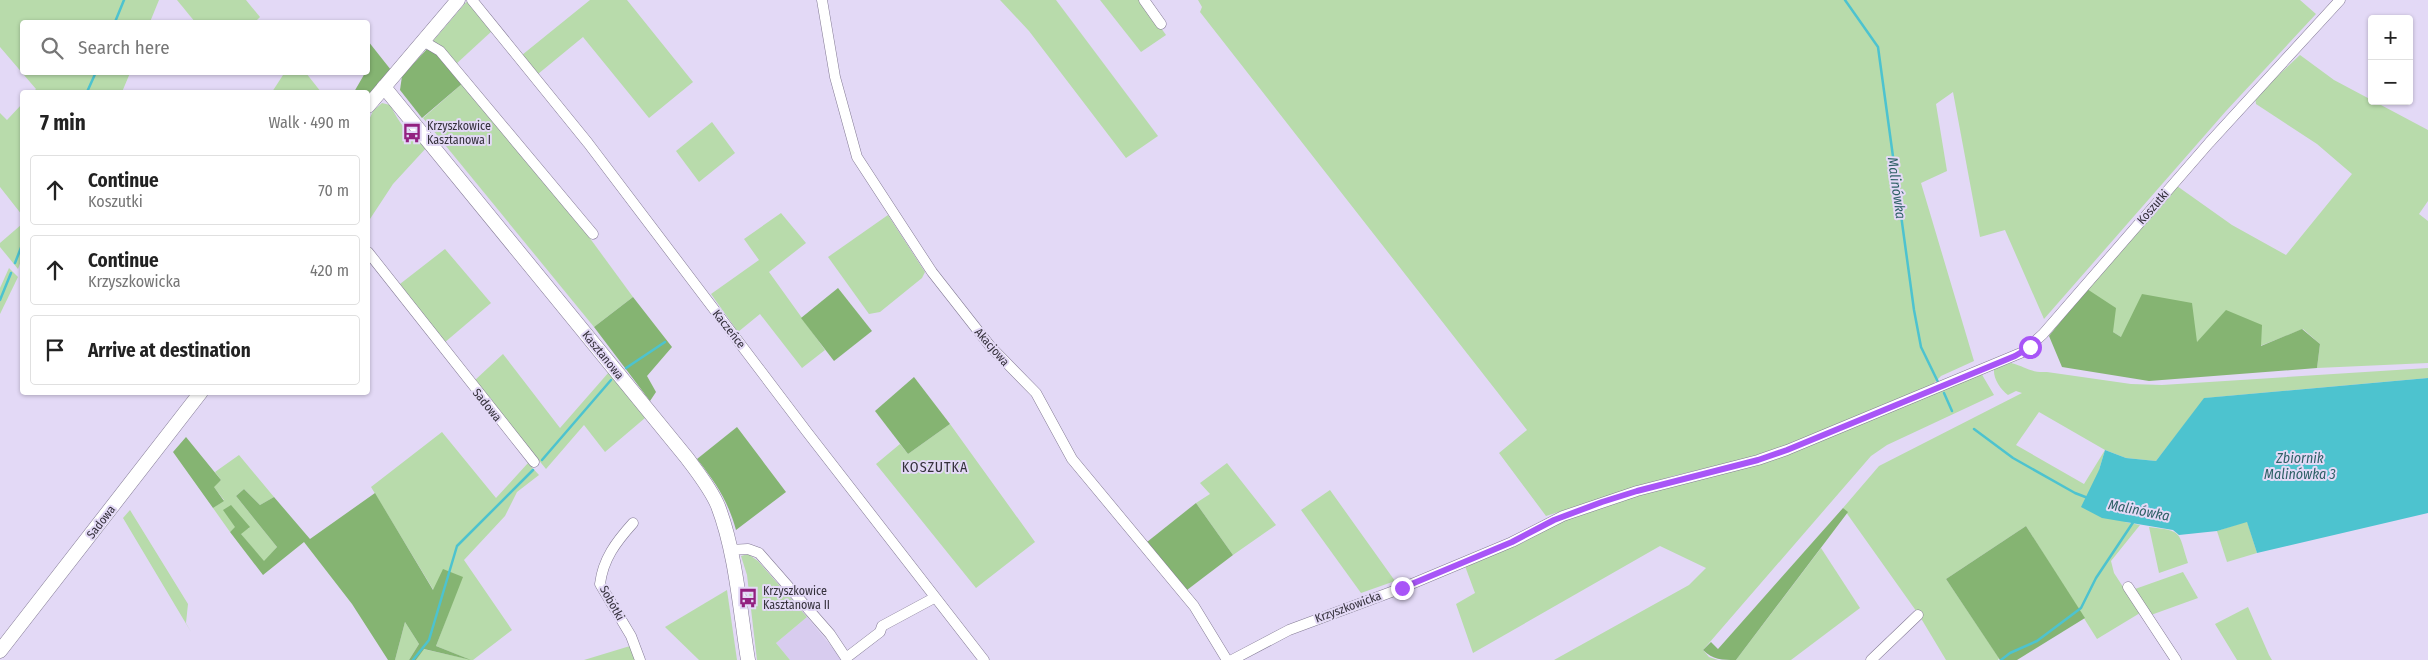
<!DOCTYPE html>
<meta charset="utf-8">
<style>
body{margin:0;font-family:"Fira Sans Condensed",sans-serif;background:#f6f6f6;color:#222}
.controls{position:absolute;right:15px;top:15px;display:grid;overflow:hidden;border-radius:5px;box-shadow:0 1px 4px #0004}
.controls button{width:45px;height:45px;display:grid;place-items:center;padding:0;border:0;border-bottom:1px solid #e0e0e0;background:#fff;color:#222;font:25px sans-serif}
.stop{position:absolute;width:15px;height:15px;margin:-11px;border:4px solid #a855f7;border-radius:50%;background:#fff}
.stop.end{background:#a855f7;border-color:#fff;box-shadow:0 1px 5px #0008}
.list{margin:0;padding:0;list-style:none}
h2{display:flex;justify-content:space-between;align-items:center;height:65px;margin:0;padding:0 20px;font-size:21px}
h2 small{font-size:16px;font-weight:400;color:#767676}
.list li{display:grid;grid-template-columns:32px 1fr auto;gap:15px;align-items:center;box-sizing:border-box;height:70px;margin:0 10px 10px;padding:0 10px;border:1px solid #e0e0e0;border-radius:5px}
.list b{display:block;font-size:19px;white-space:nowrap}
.list p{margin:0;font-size:16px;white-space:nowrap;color:#767676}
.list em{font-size:16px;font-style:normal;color:#767676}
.icon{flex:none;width:28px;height:28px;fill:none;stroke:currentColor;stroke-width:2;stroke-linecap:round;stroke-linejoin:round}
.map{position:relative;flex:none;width:2428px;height:660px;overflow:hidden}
.search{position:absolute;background:#fff;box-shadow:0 1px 4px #0004;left:20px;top:20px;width:350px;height:55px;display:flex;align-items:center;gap:12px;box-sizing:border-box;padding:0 18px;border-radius:5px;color:#767676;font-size:19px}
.panel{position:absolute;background:#fff;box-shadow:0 1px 4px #0004;left:20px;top:90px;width:350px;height:305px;border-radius:5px}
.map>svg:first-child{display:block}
.built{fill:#d8ccef}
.green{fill:#b8dbab;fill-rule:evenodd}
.forest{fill:#85b472}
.water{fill:#4dc3cf}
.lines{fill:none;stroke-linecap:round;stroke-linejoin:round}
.stream{stroke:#4dc3cf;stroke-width:2.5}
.street-casing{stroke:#847b95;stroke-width:11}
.secondary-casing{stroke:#847b95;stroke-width:15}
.street{stroke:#fff;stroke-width:10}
.secondary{stroke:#fff;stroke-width:14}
.route{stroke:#a855f7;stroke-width:6}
.labels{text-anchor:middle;stroke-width:4;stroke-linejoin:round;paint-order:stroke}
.poi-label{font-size:12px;fill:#34303b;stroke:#e3d9f6;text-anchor:start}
.street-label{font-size:12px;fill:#34303b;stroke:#e3d9f6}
.water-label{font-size:14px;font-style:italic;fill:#2e6066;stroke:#e3d9f6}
.neighbourhood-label{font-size:14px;letter-spacing:1px;fill:#34303b;stroke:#e3d9f6}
</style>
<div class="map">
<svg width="2428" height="660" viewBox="0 0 2428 660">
<rect width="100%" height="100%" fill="#e3d9f6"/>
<polygon class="built" points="807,617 841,658 840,660 790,660 776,643"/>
<g class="green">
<polygon points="0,0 159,0 150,22 22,22 22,72 130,73 122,92 33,92 36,89 0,47"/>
<polygon points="177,0 246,0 260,17 255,22 195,22"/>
<polygon points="468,0 493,30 455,65 433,41"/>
<polygon points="590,0 627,0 693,82 649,118 583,37 538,74 522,55"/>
<polygon points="1000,0 1056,0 1158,136 1126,158 1029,31"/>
<polygon points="1100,0 1141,0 1166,35 1141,52"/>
<polygon points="1198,0 2300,0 2316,14 2226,111 2044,319 2005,230 1980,237 1953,92 1936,104 1947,171 1921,183 1974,361 1941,376 1932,385 1765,454 1673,476 1546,516 1499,453 1527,430 1200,12 1202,7"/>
<polygon points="2300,55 2334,80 2428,130 2428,201 2419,214 2428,221 2428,363 2317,368 2320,344 2303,329 2260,346 2121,337 2113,332 2087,289 2177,186 2232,225 2286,255 2352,174 2317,144 2256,104 2255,97"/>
<polygon points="285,72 306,73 321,92 272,92"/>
<polygon points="463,83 581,226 633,297 594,327 423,118"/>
<path d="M382,103l8,2c9,17 19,33 37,42l-34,37 -25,38v-100l5,-11z"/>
<polygon points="22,104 22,215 0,187 0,113 7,120"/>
<polygon points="712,122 735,153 699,182 676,151"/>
<polygon points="781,213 806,243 769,272 825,350 802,368 760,314 738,332 711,294 759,260 744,239"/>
<polygon points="888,215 925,272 922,278 880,312 869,314 828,257"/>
<polygon points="22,224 22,258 18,269 0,247 0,243"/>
<polygon points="445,249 491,303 444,343 400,284"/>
<polygon points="9,268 18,277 0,314 0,288"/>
<polygon points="503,354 560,428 609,372 645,418 605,452 584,425 546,469 474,381"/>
<path d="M2011,363c16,4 19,10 36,9l84,12 31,1 266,-17v10l-223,20 -49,63 -30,-3 -21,-8 -6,20 26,52 15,3 -29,36 3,12 26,40 -43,26 -71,-113 -80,53 53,79 -1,2h-52l-27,-45 -76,-107 36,-42 143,-73 -6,-2 -8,4c-8,-6 -15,-17 -14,-26zM2039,412l66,38 -21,34 -68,-39z"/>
<polygon points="1981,373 1994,395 1887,445 1871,456 1703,650 1709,657 1718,660 1554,660 1689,585 1706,568 1660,546 1473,653 1456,604 1475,593 1465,566 1522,543 1564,519 1639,494 1723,471"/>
<polygon points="950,424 1035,542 976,588 876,464 900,444 908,454"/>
<polygon points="442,432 496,498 528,463 539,475 517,492 505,516 464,560 512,630 473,660 416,660 423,649 468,659 436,646 462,577 434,591 371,487"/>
<polygon points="239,455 274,497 260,505 244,489 236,496 277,547 264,562 240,533 249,528 236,527 230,532 213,508 224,500 213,486 221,480 215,472"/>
<polygon points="1227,463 1276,525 1233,555 1196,503 1210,494 1200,483"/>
<polygon points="1330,490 1395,581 1361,593 1301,510"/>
<polygon points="130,510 188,604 186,623 191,632 123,518"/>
<polygon points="2247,521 2257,553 2227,562 2217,531"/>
<path d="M2149,527c34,4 29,4 39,36l-29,10z"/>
<polygon points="1821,548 1860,608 1791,660 1736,660"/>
<polygon points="748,554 758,561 807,617 776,643 790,660 757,660 747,575 741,556"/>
<polygon points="2183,572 2198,598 2151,615 2135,589"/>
<polygon points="727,590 737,660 699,660 665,627"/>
<polygon points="2248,607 2269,655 2272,660 2237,660 2215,624"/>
<polygon points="405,622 419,644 409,660 395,660"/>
<polygon points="630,646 635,660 584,660"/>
</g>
<g class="forest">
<polygon points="368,41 391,70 368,99 368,92 354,92 365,73 368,72"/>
<polygon points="428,48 438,53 463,83 422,118 400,90 402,76"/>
<polygon points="838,288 872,331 834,361 801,318"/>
<polygon points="2087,289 2116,308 2113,332 2121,337 2142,294 2192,303 2197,342 2226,310 2262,325 2261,346 2302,329 2320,344 2317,368 2149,381 2062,367 2049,336"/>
<polygon points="633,297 672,347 647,376 656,392 650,401 594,327"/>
<polygon points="914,377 950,424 908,454 875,411"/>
<path d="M737,427l49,65 -50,38c-8,-29 -20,-47 -39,-71z"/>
<polygon points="186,437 221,480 214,487 224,501 213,508 173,452"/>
<polygon points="244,489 260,505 274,497 310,539 375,493 433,590 443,569 463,577 436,646 471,660 424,649 416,660 409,660 419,644 405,622 395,660 388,660 352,604 304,542 263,575 230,532 235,527 223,510 231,505 250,527 241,534 264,561 277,547 236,496"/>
<polygon points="1196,503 1233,555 1187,590 1147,542"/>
<path d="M1843,508l5,4 -112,148c-14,0 -23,0 -33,-10l8,-8 7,7z"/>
<polygon points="2026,526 2085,618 2017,660 2000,660 1946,579"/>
</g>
<polygon class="water" points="2428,378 2428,513 2257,553 2247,522 2217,531 2179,535 2173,530 2102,518 2081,507 2099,470 2105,450 2126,458 2156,461 2204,398"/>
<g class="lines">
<g class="stream">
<polyline points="1845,0 1878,47 1914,310 1921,347 1938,382"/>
<polyline points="115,22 124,0"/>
<polyline points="87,92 96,72"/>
<polyline points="15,263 22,245"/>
<polyline points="0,300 11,273"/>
<polyline points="626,368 665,342"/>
<polyline points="1944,393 1952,411"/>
<polyline points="1974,429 2013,458 2075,493 2088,498"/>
<polyline points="542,460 611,380"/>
<polyline points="413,660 429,640 457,546 533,470"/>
<polyline points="2001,660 2010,653 2037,641 2081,608 2096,578 2134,521"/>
</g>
<defs>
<g id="street">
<polyline points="472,0 588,143 807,432 984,660"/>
<polyline points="822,0 835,77 857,157 932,272 990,346 1036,393 1072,459 1194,606 1227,660"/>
<polyline points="1144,0 1161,24"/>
<polyline points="423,41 440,51 593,234"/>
<polyline points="368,252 534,462"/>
<path d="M633,523c-17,19 -30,36 -33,61l31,52 9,24"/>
<polyline points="730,550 748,549 759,553 830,634 846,658 880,632 882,626 934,598"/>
<polyline points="2128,587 2176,660"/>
<polyline points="1232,660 1289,630 1402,588 1512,542 1563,516 1637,491 1758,460 1787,450 2023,352 2043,334 2209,143 2340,0"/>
<polyline points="1871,660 1918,615"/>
</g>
<g id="secondary">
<path d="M384,87l303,371c11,15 24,31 31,48 18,47 22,105 30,154"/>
<polyline points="368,106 458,0"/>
<polyline points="0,651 201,392"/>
</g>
</defs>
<use href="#street" class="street-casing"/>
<use href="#secondary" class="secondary-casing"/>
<use href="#street" class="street"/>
<use href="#secondary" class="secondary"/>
</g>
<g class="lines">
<polyline class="route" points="1402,588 1512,542 1554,520 1602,502 1637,491 1758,460 1787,450 2015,356 2030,347"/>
</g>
<defs>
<symbol id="bus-bare" viewBox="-9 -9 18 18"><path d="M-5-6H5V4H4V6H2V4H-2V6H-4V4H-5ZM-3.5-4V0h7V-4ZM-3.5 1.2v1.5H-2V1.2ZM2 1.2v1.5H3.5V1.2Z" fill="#932180" stroke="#e3d9f6" stroke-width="2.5" paint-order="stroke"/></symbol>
</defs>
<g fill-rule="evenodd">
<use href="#bus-bare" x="398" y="119" width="28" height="28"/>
<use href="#bus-bare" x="734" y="584" width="28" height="28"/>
</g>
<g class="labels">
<g class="poi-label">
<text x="427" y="130">Krzyszkowice<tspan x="427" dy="14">Kasztanowa I</tspan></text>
<text x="763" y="595">Krzyszkowice<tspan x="763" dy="14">Kasztanowa II</tspan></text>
</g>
<g class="street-label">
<text transform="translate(2153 207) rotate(-49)" y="4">Koszutki</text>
<text transform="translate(729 329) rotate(52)" y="4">Kaczeńce</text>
<text transform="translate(992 347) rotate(49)" y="4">Akacjowa</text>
<text transform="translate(603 355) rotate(51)" y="4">Kasztanowa</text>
<text transform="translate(487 405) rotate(51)" y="4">Sadowa</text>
<text transform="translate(101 522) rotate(-52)" y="4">Sadowa</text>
<text transform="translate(612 603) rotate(61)" y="4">Sobótki</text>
<text transform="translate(1348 607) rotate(-20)" y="4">Krzyszkowicka</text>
</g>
<g class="water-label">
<text transform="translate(1897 188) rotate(82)" y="5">Malinówka</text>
<text x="2300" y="463">Zbiornik<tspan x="2300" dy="16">Malinówka 3</tspan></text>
<text transform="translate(2139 510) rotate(11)" y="5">Malinówka</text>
</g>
<g class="neighbourhood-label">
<text x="935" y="472">KOSZUTKA</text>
</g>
</g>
</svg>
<div class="controls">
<button>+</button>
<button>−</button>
</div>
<div class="stop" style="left:2030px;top:347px"></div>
<div class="stop end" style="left:1402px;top:588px"></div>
<div class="search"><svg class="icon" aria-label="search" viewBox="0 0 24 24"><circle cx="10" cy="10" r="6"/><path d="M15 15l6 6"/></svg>Search here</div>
<section class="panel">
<h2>7 min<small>Walk · 490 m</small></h2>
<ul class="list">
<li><svg class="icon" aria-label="ahead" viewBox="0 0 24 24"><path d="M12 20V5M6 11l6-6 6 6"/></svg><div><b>Continue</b><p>Koszutki</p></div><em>70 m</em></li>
<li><svg class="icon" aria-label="ahead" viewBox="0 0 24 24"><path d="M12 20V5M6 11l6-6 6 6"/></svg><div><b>Continue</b><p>Krzyszkowicka</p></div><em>420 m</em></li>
<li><svg class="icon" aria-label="arrive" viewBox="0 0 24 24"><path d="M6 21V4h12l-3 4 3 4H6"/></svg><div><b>Arrive at destination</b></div></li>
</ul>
</section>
</div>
